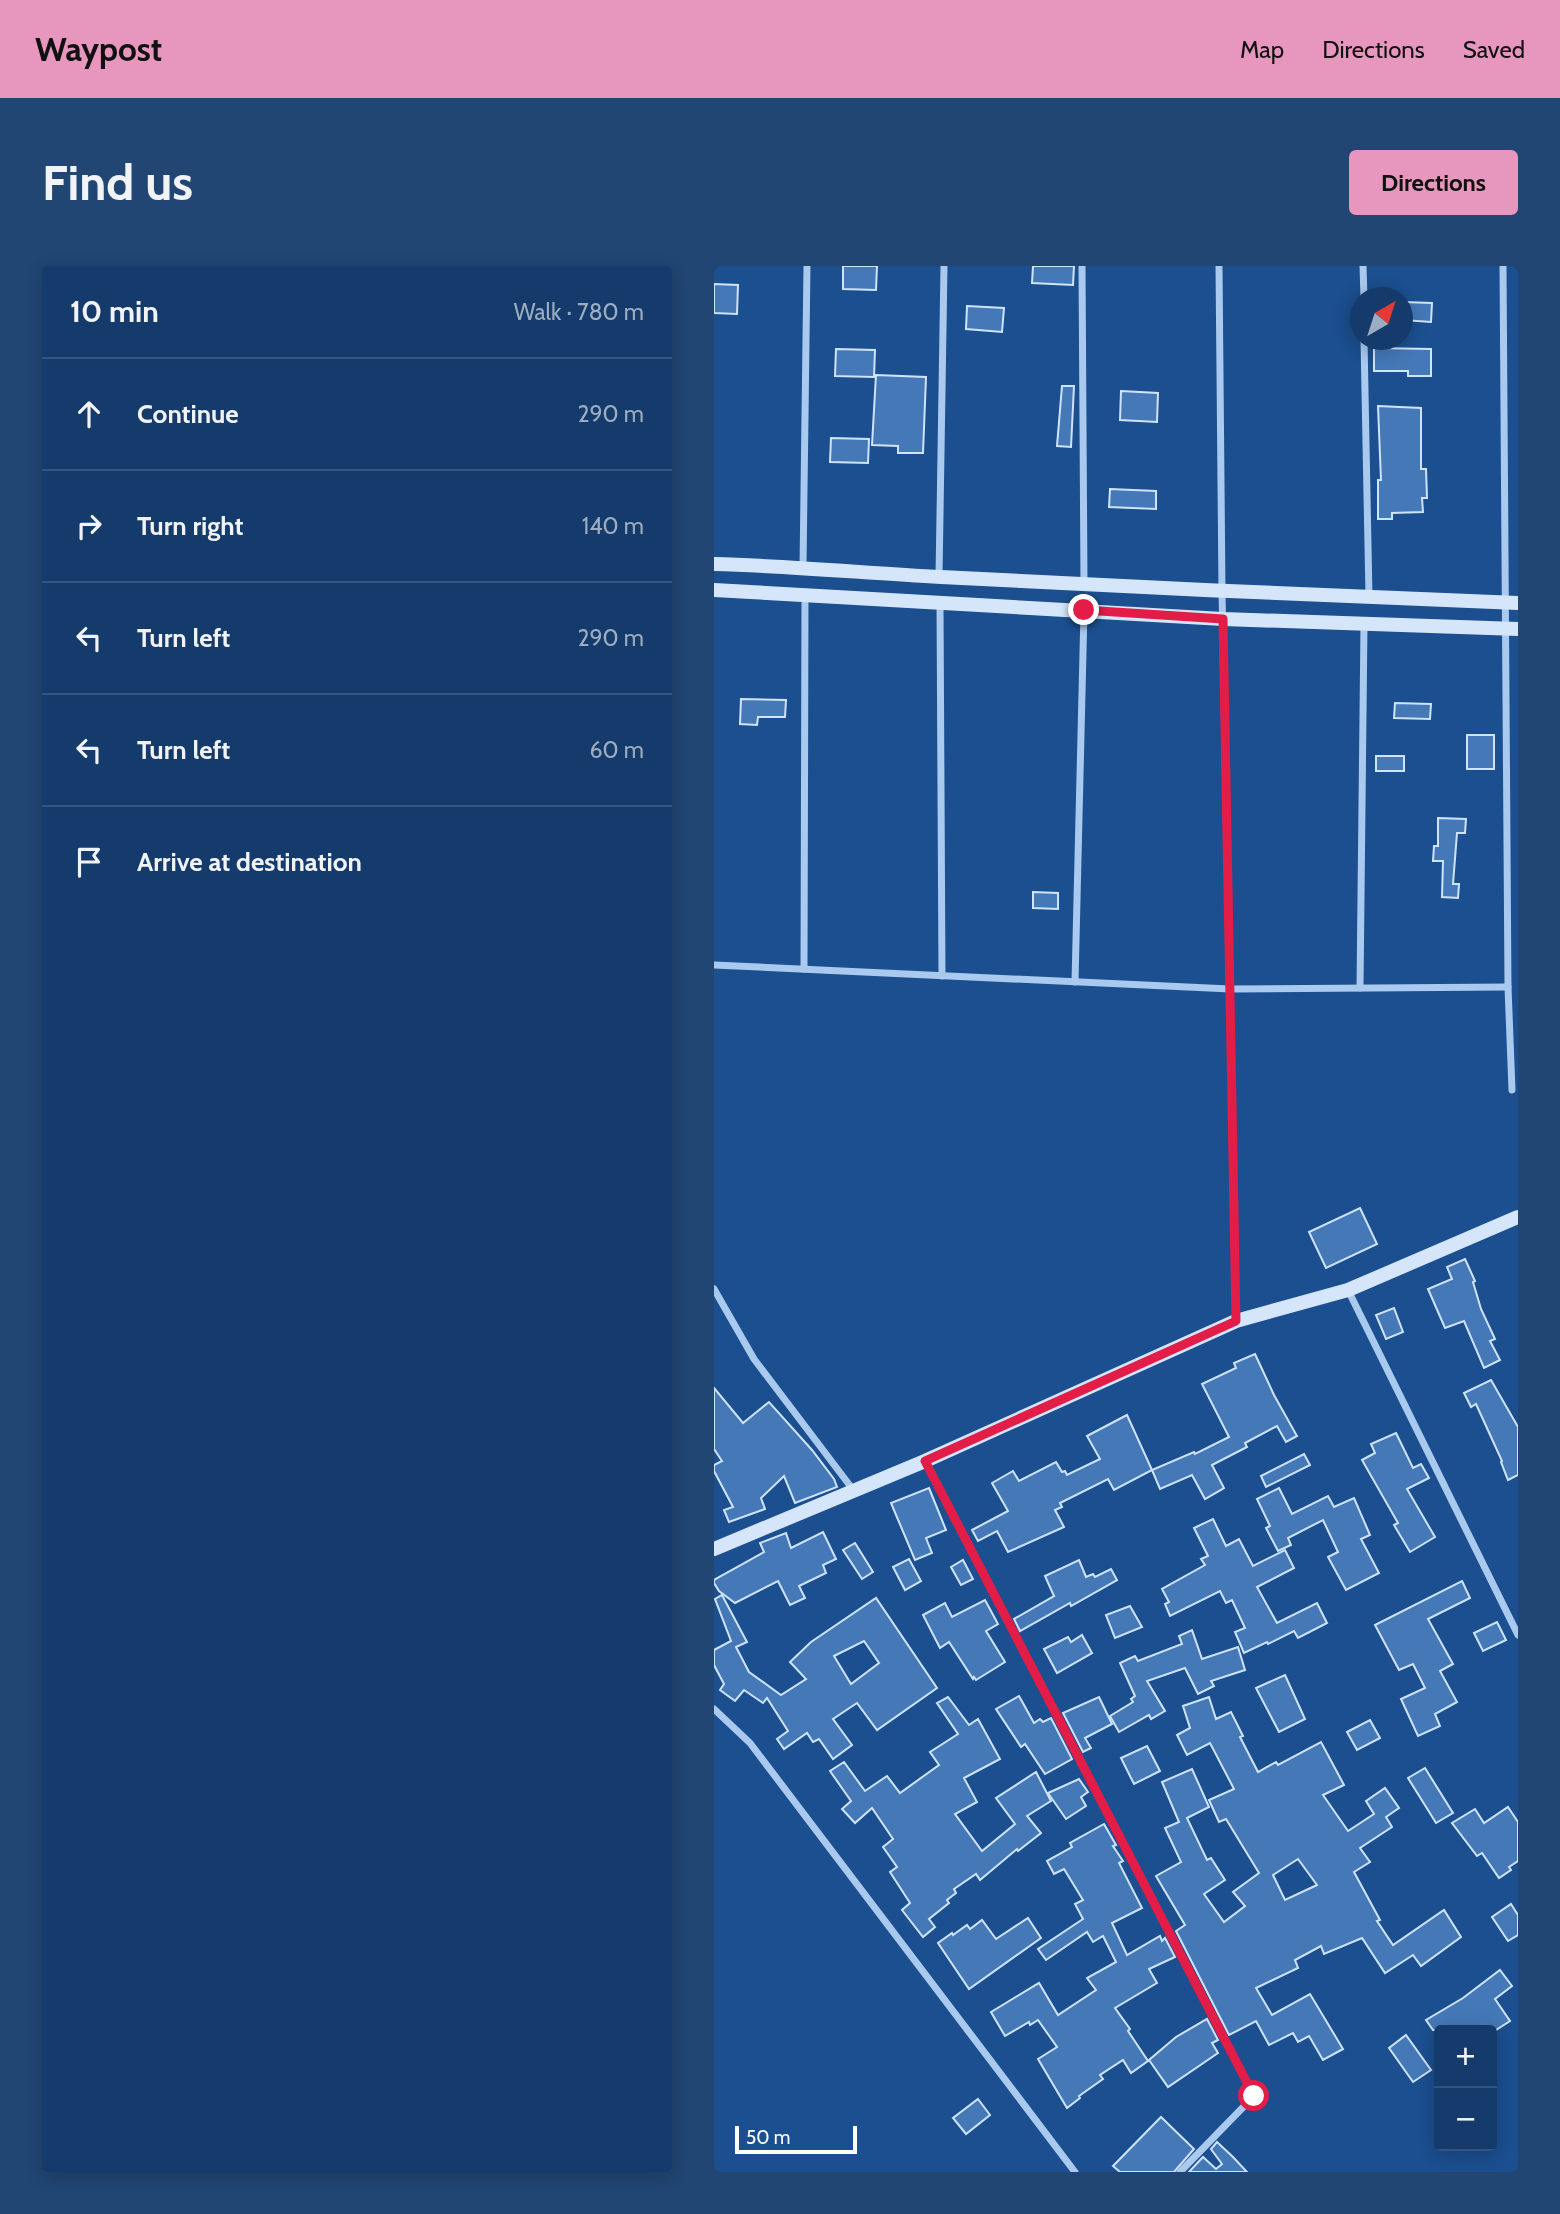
<!DOCTYPE html>
<meta charset="utf-8">
<style>
body{margin:0;font-family:Cabin,sans-serif;background:#214673;color:#f1f3f6}
.controls{position:absolute;right:21px;bottom:21px;display:grid;overflow:hidden;border-radius:7px;box-shadow:0 4px 18px #0003}
.controls button{width:63px;height:63px;display:grid;place-items:center;padding:0;border:0;border-bottom:2px solid #33557e;background:#143b6b;color:#f1f3f6;font:35px sans-serif}
.compass{position:absolute;left:636px;top:21px;width:63px;height:63px;border-radius:50%;background:#143b6b;box-shadow:0 4px 18px #0003;rotate:39deg}
.scale{position:absolute;left:21px;bottom:18px;width:122px;box-sizing:border-box;padding-left:7px;border:4px solid #fff;border-top:0;font-size:19px;line-height:24px;white-space:nowrap;color:#fff;-webkit-text-stroke:5px #1b4f8f;paint-order:stroke}
.stop{position:absolute;width:21px;height:21px;margin:-16px;border:5px solid #e11d48;border-radius:50%;background:#fff}
.stop.end{background:#e11d48;border-color:#fff;box-shadow:0 2px 7px #0008}
.list{margin:0;padding:0;list-style:none}
h2{display:flex;justify-content:space-between;align-items:center;height:91px;margin:0;padding:0 28px;font-size:30px}
h2 small{font-size:23px;font-weight:400;color:#9dadc1}
.list li{display:grid;grid-template-columns:46px 1fr auto;gap:21px;align-items:center;box-sizing:border-box;height:112px;padding:0 28px;border-top:2px solid #33557e}
.list b{display:block;font-size:26px;white-space:nowrap}
.list em{font-size:23px;font-style:normal;color:#9dadc1}
.icon{flex:none;width:38px;height:38px;fill:none;stroke:currentColor;stroke-width:2;stroke-linecap:round;stroke-linejoin:round}
.map{position:relative;flex:none;width:804px;height:1906px;overflow:hidden;border-radius:7px}
header{display:flex;align-items:center;gap:42px;box-sizing:border-box;height:98px;padding:0 35px;background:#e797bd;color:#111}
header strong{font-size:33px}
nav{display:flex;gap:38px;margin-inline-start:auto;font-size:24px}
.intro{display:flex;align-items:center;justify-content:space-between;box-sizing:border-box;height:168px;padding:0 42px}
h1{margin:0;font-size:49px}
.button{padding:18px 32px;border-radius:7px;background:#e797bd;color:#111;font-size:24px;font-weight:700}
main{display:flex;gap:42px;padding:0 42px}
aside{flex:1;background:#143b6b;border-radius:7px;box-shadow:0 4px 18px #0003}
.map>svg:first-child{display:block}
.building{fill:#4478b7;stroke:#cfe3fa;stroke-width:2;fill-rule:evenodd}
.lines{fill:none;stroke-linecap:round;stroke-linejoin:round}
.street{stroke:#a9c9ee;stroke-width:7}
.secondary{stroke:#d6e6fa;stroke-width:14}
.route{stroke:#e11d48;stroke-width:9}
</style>
<header>
<strong>Waypost</strong>
<nav><a>Map</a><a>Directions</a><a>Saved</a></nav>
</header>
<div class="intro"><h1>Find us</h1><a class="button">Directions</a></div>
<main>
<aside>
<h2>10 min<small>Walk · 780 m</small></h2>
<ul class="list">
<li><svg class="icon" aria-label="ahead" viewBox="0 0 24 24"><path d="M12 20V5M6 11l6-6 6 6"/></svg><div><b>Continue</b></div><em>290 m</em></li>
<li><svg class="icon" aria-label="right" viewBox="0 0 24 24"><path d="M7 20v-9h11M14 6l5 5-5 5"/></svg><div><b>Turn right</b></div><em>140 m</em></li>
<li><svg class="icon" aria-label="left" viewBox="0 0 24 24"><path d="M17 20v-9H6M10 6l-5 5 5 5"/></svg><div><b>Turn left</b></div><em>290 m</em></li>
<li><svg class="icon" aria-label="left" viewBox="0 0 24 24"><path d="M17 20v-9H6M10 6l-5 5 5 5"/></svg><div><b>Turn left</b></div><em>60 m</em></li>
<li><svg class="icon" aria-label="arrive" viewBox="0 0 24 24"><path d="M6 21V4h12l-3 4 3 4H6"/></svg><div><b>Arrive at destination</b></div></li>
</ul>
</aside>
<div class="map">
<svg width="804" height="1906" viewBox="0 0 804 1906">
<rect width="100%" height="100%" fill="#1b4f8f"/>
<g class="building">
<polygon points="129,0 163,0 162,24 129,23"/>
<polygon points="319,0 360,0 359,19 318,17"/>
<polygon points="0,18 24,19 23,48 0,47"/>
<polygon points="689,36 718,37 717,56 689,54"/>
<polygon points="253,40 290,42 288,66 252,63"/>
<polygon points="660,82 717,83 717,110 694,110 694,105 660,105"/>
<polygon points="122,83 161,84 160,111 121,110"/>
<polygon points="162,109 212,111 209,187 184,187 184,180 158,179"/>
<polygon points="348,120 360,120 357,181 343,180"/>
<polygon points="407,125 444,127 443,156 406,154"/>
<polygon points="664,140 707,142 707,203 712,203 713,232 708,232 709,246 678,247 678,253 664,253 664,214 667,214"/>
<polygon points="117,172 155,173 154,197 116,196"/>
<polygon points="396,223 442,225 442,243 395,241"/>
<polygon points="27,433 72,434 71,451 44,451 43,459 26,458"/>
<polygon points="681,437 717,438 716,453 680,452"/>
<rect x="753" y="469" width="27" height="34"/>
<rect x="662" y="490" width="28" height="15"/>
<polygon points="724,552 752,553 751,567 743,567 739,618 745,618 744,632 728,631 729,595 719,595 720,580 724,580"/>
<polygon points="319,626 344,627 344,643 319,642"/>
<polygon points="646,942 663,978 612,1002 595,966"/>
<polygon points="751,993 761,1015 759,1016 767,1043 781,1073 776,1075 786,1094 770,1102 750,1055 731,1062 714,1023 738,1013 733,1001"/>
<polygon points="680,1042 689,1066 672,1073 662,1049"/>
<polygon points="541,1088 560,1129 583,1170 572,1176 563,1160 531,1177 533,1181 498,1199 510,1222 491,1233 478,1209 446,1223 438,1204 480,1186 481,1188 515,1171 488,1118 522,1102 520,1097"/>
<polygon points="777,1114 804,1161 804,1209 794,1214 787,1196 788,1195 762,1138 757,1141 750,1127"/>
<polygon points="0,1122 29,1157 55,1136 98,1184 120,1213 123,1221 81,1237 70,1210 47,1232 51,1243 15,1256 10,1244 19,1241 0,1205 0,1199 8,1195 0,1183"/>
<polygon points="413,1149 438,1204 400,1224 394,1213 346,1237 348,1241 341,1244 350,1261 294,1286 283,1265 264,1275 258,1264 294,1245 278,1217 299,1205 305,1215 342,1196 348,1206 351,1205 353,1209 386,1193 373,1170"/>
<polygon points="682,1167 699,1202 707,1198 715,1212 693,1223 721,1271 696,1286 680,1259 684,1257 648,1194 661,1187 657,1178"/>
<polygon points="590,1188 596,1199 552,1221 547,1210"/>
<polygon points="215,1222 232,1264 212,1272 218,1287 201,1294 177,1237"/>
<polygon points="565,1222 578,1248 614,1230 620,1241 640,1232 656,1269 647,1273 665,1307 632,1324 614,1291 624,1286 609,1254 574,1272 577,1279 564,1285 552,1262 556,1260 543,1233"/>
<polygon points="499,1253 512,1280 525,1273 539,1300 571,1284 580,1302 543,1321 563,1357 603,1337 613,1357 584,1372 580,1365 554,1378 553,1376 530,1387 521,1366 531,1362 518,1334 512,1337 506,1325 456,1350 451,1338 455,1336 448,1323 491,1299 487,1293 494,1290 480,1262"/>
<polygon points="109,1266 122,1293 109,1299 112,1307 85,1320 91,1332 76,1339 64,1315 21,1337 5,1325 0,1317 0,1314 50,1286 46,1277 72,1267 77,1282"/>
<polygon points="141,1277 159,1306 148,1313 129,1284"/>
<polygon points="195,1293 207,1315 191,1324 179,1301"/>
<polygon points="249,1294 259,1313 247,1319 237,1301"/>
<polygon points="365,1294 372,1311 379,1308 381,1311 397,1303 403,1314 357,1340 356,1337 306,1365 300,1353 340,1330 331,1310"/>
<polygon points="748,1315 756,1332 714,1353 739,1398 726,1405 743,1436 721,1448 726,1460 704,1470 687,1433 711,1422 699,1398 685,1404 661,1359"/>
<path d="M8,1329l25,47 -11,5 13,25 32,23 25,-16 -16,-17 21,-20 65,-44 61,90 -60,42 -20,-27 -24,16 19,26 -19,14 -14,-20 -6,3 -6,-9 -23,16 -7,-10 11,-8 -21,-33 -4,5 -19,-13 -9,11 -15,-11 4,-6 -10,-19v-15l17,-9 -16,-42zM150,1375l15,22 -28,21 -17,-28z"/>
<polygon points="271,1334 284,1358 272,1365 291,1396 262,1414 260,1411 259,1413 235,1376 226,1382 209,1349 231,1337 238,1351"/>
<polygon points="416,1340 428,1361 401,1372 392,1349"/>
<polygon points="783,1356 792,1374 769,1385 760,1367"/>
<polygon points="478,1364 488,1393 524,1381 531,1404 497,1415 500,1420 484,1428 471,1402 433,1415 451,1445 437,1453 435,1449 405,1466 396,1450 419,1436 417,1433 421,1430 406,1397 421,1390 424,1395 468,1378 465,1370"/>
<polygon points="368,1369 378,1387 343,1407 330,1383 354,1371 357,1376"/>
<polygon points="571,1409 591,1453 565,1466 542,1422"/>
<polygon points="305,1430 320,1457 326,1453 329,1456 337,1452 358,1493 331,1508 311,1478 307,1481 282,1443"/>
<polygon points="234,1431 255,1459 264,1453 286,1493 250,1512 263,1536 241,1548 268,1585 301,1558 282,1532 322,1506 337,1535 313,1550 327,1567 304,1585 303,1583 266,1614 262,1608 240,1623 242,1627 233,1634 235,1637 215,1653 221,1661 209,1671 188,1644 196,1637 176,1606 183,1601 169,1581 179,1573 158,1542 141,1557 128,1543 137,1535 116,1505 130,1496 151,1525 173,1510 186,1527 225,1499 216,1486 244,1468 223,1437"/>
<polygon points="385,1431 398,1458 371,1472 377,1482 369,1486 349,1447"/>
<path d="M495,1431l7,22 15,-7 12,24 -3,1 18,35 18,-10 2,3 43,-23 23,43 -21,10 25,36 26,-17 -8,-13 19,-13 14,20 -13,9 6,10 -32,21 10,14 -16,10 26,48 -3,1 16,24 51,-35 17,27 -40,29 -8,-11 -28,18 -23,-35 -38,16 -3,-8 -26,14 3,8 -42,20 16,27 38,-21 33,55 -20,11 -14,-24 -11,6 -5,-9 -24,12 -13,-24 -27,14 -53,-104 9,-6 -29,-49 25,-14 -16,-34 14,-6 -17,-40 30,-13 17,38 -22,11 20,42 4,-2 14,22 -21,14 20,28 21,-16 -12,-14 26,-19 -33,-54 -7,3 -10,-22 25,-11 -24,-46 -23,12 -10,-20 13,-7 -7,-22zM584,1593l19,26 -32,15 -12,-25z"/>
<polygon points="656,1454 666,1472 643,1484 633,1466"/>
<polygon points="433,1480 446,1505 420,1518 407,1492"/>
<polygon points="711,1502 739,1547 722,1557 694,1512"/>
<polygon points="365,1513 374,1526 367,1531 372,1540 352,1553 334,1527"/>
<polygon points="794,1541 804,1556 804,1595 795,1601 797,1604 785,1612 768,1587 763,1590 738,1557 761,1543 770,1557"/>
<polygon points="390,1558 402,1579 399,1580 409,1595 405,1597 428,1642 398,1657 413,1689 446,1670 448,1675 451,1672 461,1691 435,1703 443,1717 401,1742 416,1763 414,1765 434,1795 417,1807 409,1794 386,1809 389,1813 365,1830 366,1832 353,1842 324,1793 343,1781 324,1754 316,1759 315,1756 291,1770 277,1746 325,1717 344,1749 382,1724 373,1712 402,1696 389,1670 379,1676 373,1666 332,1694 324,1683 369,1653 361,1638 369,1634 350,1603 340,1608 333,1595 358,1581 356,1577"/>
<polygon points="797,1638 804,1649 804,1669 794,1675 778,1651"/>
<polygon points="314,1652 327,1672 255,1723 224,1677 238,1667 239,1669 253,1659 256,1663 268,1654 282,1673"/>
<polygon points="786,1704 798,1720 781,1733 796,1755 782,1764 719,1764 712,1754 749,1732"/>
<polygon points="493,1753 504,1774 498,1777 504,1787 454,1821 435,1794 462,1771"/>
<polygon points="692,1769 717,1804 699,1816 675,1782"/>
<polygon points="264,1833 276,1849 252,1868 239,1852"/>
<polygon points="447,1851 480,1883 460,1906 406,1906 399,1900"/>
<polygon points="503,1876 519,1891 533,1906 475,1906 489,1891 502,1903 508,1898 497,1883"/>
</g>
<g class="lines">
<g class="street">
<polyline points="368,0 370,317"/>
<polyline points="505,0 508,325 522,1054"/>
<polyline points="649,0 650,32"/>
<polyline points="789,0 794,721 798,824"/>
<polyline points="650,74 655,331"/>
<polyline points="89,301 93,0"/>
<polyline points="225,311 230,0"/>
<polyline points="226,337 228,710"/>
<polyline points="0,699 516,723 794,721"/>
<polyline points="90,703 91,330"/>
<polyline points="361,716 370,345"/>
<polyline points="646,722 650,358"/>
<polyline points="0,1023 40,1093 140,1225"/>
<polyline points="634,1024 804,1369"/>
<polyline points="211,1195 540,1830 466,1906"/>
<polyline points="0,1443 36,1477 361,1906"/>
</g>
<g class="secondary">
<path d="M0,298c76,2 151,9 227,13 192,10 385,19 577,26"/>
<polyline points="0,324 509,353 804,363"/>
<polyline points="0,1283 211,1195 522,1055 634,1024 804,951"/>
</g>
</g>
<g class="lines">
<polyline class="route" points="370,344 509,353 522,1055 211,1195 540,1830"/>
</g>
</svg>
<div class="controls">
<button>+</button>
<button>−</button>
</div>
<svg class="compass" viewBox="-18 -18 36 36"><path d="M0-13l5 13h-10z" fill="#e53935"/><path d="M0 13l5-13h-10z" fill="#9dadc1"/></svg>
<div class="scale">50 m</div>
<div class="stop" style="left:540px;top:1830px"></div>
<div class="stop end" style="left:370px;top:344px"></div>
</div>
</main>
